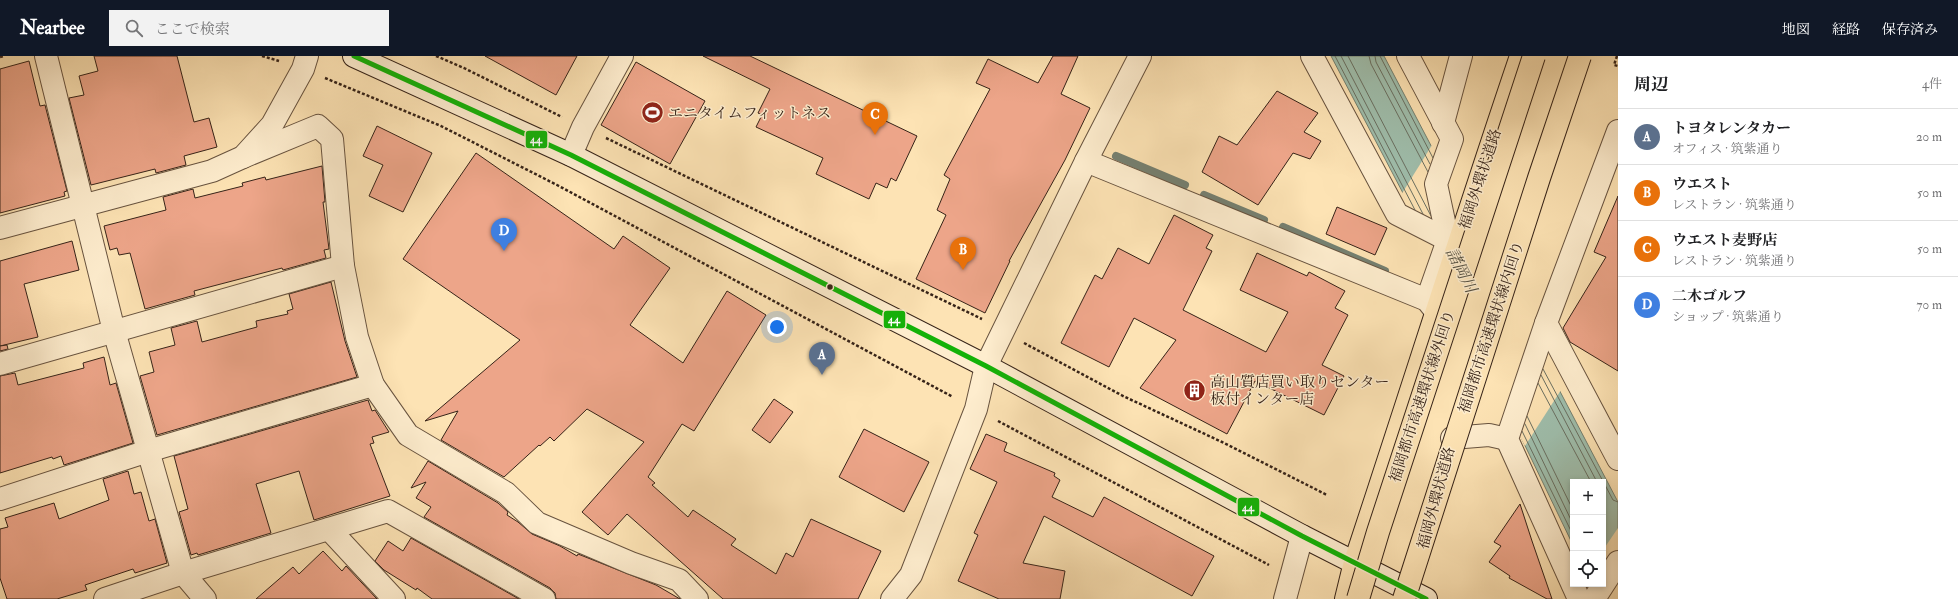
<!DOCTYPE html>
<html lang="ja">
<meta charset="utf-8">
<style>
body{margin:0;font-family:"IM FELL Double Pica","Noto Serif JP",serif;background:#f2f2f2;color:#202124}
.controls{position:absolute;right:12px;bottom:12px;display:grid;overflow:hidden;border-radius:0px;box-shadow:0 2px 6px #0003}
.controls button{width:36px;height:36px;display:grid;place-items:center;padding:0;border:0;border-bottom:1px solid #e0e0e0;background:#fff;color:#202124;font:20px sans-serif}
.you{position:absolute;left:777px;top:271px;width:14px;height:14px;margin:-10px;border:3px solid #fff;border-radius:50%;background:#1a73e8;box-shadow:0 0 0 6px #1a73e833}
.badge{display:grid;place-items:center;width:26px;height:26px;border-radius:50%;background:#111827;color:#fff;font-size:13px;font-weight:700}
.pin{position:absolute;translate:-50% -33px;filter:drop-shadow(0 1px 2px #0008)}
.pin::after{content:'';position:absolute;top:21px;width:14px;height:12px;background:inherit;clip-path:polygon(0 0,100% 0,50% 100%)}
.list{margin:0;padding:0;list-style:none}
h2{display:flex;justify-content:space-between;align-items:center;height:52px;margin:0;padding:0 16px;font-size:17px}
h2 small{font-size:13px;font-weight:400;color:#757577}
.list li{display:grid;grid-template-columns:26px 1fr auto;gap:12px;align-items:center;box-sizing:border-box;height:56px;padding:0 16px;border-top:1px solid #e0e0e0}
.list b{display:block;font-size:15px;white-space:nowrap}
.list p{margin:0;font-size:13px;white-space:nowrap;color:#757577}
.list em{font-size:13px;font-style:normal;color:#757577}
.icon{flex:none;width:22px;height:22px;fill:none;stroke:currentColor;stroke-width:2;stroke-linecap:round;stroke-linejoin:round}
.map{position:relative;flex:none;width:1618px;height:543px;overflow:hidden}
header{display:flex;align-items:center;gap:24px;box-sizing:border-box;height:56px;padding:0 20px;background:#111827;color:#fff}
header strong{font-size:19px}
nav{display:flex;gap:22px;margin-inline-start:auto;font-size:14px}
.search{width:280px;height:36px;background:#f2f2f2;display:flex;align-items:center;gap:10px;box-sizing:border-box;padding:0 14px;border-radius:0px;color:#757577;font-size:15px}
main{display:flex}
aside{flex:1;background:#fff}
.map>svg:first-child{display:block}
.water{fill:#9fbeac;stroke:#758071}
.pier{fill:#fde3b4}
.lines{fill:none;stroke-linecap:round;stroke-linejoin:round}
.shore{stroke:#6a7062;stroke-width:1}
.stream{stroke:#758071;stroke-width:8}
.building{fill:#eda589;stroke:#362318}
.street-casing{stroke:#68533f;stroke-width:24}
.secondary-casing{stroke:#362318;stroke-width:24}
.highway-casing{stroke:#362318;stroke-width:24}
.path{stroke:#362318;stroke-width:2.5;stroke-dasharray:3 2;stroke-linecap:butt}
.street{stroke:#feedce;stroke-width:22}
.secondary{stroke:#feedce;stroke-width:22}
.highway{stroke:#fde3b4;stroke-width:22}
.highway-bridge-casing{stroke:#362318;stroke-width:24;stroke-linecap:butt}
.highway-bridge{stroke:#fde3b4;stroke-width:22}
.bus-1-casing{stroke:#feedce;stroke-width:8}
.bus-1{stroke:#13b208;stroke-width:5}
.bus-dot{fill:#362318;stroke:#feedce;stroke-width:1.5}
.labels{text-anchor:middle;stroke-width:3;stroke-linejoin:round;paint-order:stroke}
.poi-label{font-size:15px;fill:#362318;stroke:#feedce;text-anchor:start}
.street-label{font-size:15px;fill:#362318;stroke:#feedce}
.water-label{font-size:16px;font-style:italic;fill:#565244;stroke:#feedce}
.line-badge{stroke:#feedce;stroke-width:1.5}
.badge-label{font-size:11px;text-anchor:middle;font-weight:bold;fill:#fff}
</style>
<header>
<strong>Nearbee</strong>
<div class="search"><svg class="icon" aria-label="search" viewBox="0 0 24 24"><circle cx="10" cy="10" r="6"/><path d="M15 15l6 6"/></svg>ここで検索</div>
<nav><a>地図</a><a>経路</a><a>保存済み</a></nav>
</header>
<main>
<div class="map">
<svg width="1618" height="543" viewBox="0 0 1618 543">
<rect width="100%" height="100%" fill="#fde3b4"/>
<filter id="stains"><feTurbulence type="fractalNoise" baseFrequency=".005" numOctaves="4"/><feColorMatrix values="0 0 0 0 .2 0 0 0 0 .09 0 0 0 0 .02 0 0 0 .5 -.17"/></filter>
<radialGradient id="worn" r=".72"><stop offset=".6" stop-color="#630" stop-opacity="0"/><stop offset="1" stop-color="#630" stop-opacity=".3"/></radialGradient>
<polygon class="water" points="1331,0 1384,0 1618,446 1618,543 1603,528 1603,426 1573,426 1573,489 1404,139"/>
<g class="pier">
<polygon points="1432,89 1561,334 1525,390 1503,349 1401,139"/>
<polygon points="1618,472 1618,543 1599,543 1590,528 1603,528 1603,494"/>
</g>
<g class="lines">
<g class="shore">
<polyline points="1335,0 1415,154"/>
<polyline points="1341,0 1423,158"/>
<polyline points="1348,0 1431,160"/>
<polyline points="1369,0 1371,8 1428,116"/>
<polyline points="1375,0 1376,6 1430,108"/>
<polyline points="1380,0 1433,102"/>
<polyline points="1543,313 1613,444 1618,446"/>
<polyline points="1541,319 1597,426"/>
<polyline points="1538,327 1591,426"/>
<polyline points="1527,360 1573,454"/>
<polyline points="1525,368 1573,468"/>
<polyline points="1522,375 1573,479"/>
</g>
<g class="stream">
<polyline points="1116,100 1185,129"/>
<polyline points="1204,139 1264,164"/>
<polyline points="1283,171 1385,215"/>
</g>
</g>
<g class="building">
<polygon points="94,0 177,0 194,66 209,62 217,91 184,100 186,109 156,117 155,113 91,129 69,42 84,39 79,20 98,15"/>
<polygon points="485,0 577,0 556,39"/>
<polygon points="703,0 750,0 917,80 896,125 891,122 887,132 876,127 869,143 816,118 823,102 756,71 762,59 758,57 770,33"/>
<polygon points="1053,0 1078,0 1061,38 1090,52 1065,104 1009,205 1010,205 985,257 916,223 946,159 937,154 950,123 944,119 990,33 976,27 988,3 1038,27"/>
<polygon points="29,5 40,50 45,49 67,135 64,136 65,140 0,157 0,13"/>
<polygon points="636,6 705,45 670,108 601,69"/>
<polygon points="1277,35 1318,57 1304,76 1321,85 1310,103 1293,97 1258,149 1202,116 1219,80 1237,89"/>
<polygon points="377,70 432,97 403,156 369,140 383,109 363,100"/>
<polygon points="476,97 614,193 623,180 670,212 630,269 683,307 727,235 766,259 694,375 682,368 648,421 655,427 652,429 688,461 693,454 736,483 731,489 776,518 786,497 793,501 811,463 881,495 858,543 723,543 627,458 608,479 582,456 644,386 587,353 554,385 550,381 540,390 539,389 504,421 441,384 458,355 425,365 520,284 403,203"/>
<polygon points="322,110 325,146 323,146 329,193 324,194 326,202 283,214 282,212 194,235 195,239 145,253 130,197 119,199 117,192 110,194 104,170 166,154 163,141 193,133 195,142 243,130 242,127 265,121 266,124"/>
<polygon points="1618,140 1618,315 1570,286 1563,272 1606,201 1594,196"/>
<polygon points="1337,151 1387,172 1375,199 1326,178"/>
<polygon points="1174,159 1213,179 1206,192 1212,195 1183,254 1266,296 1288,256 1240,234 1257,197 1307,220 1309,216 1345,235 1335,252 1348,259 1322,309 1344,320 1324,359 1255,325 1227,378 1140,332 1176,284 1134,262 1109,311 1061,287 1095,219 1102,223 1118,192 1149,208"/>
<polygon points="72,185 79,214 24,228 38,281 0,290 0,205"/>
<polygon points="331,226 345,285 357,321 157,379 140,320 154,316 149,296 175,289 171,272 197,265 202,286 257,271 256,265 288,258 287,255 293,253 289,238"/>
<polygon points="7,289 8,293 0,295 0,290"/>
<polygon points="104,301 110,329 116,327 133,387 64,409 61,400 53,403 52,401 0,417 0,320 15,317 18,329 84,312 83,307"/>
<polygon points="774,343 793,356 770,387 752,374"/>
<polygon points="368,344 372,355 375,354 389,376 372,381 374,387 370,388 390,440 314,464 299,415 256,428 271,477 198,499 197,497 191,499 179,456 188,453 174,400"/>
<polygon points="864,373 929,406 904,456 839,421"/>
<polygon points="986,378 1007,387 1004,395 1055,417 1054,420 1060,424 1052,441 1093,461 1104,441 1214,500 1192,540 1044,460 1023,507 1065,515 1060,543 999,543 958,525 978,479 974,477 997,426 970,413"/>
<polygon points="428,405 498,447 508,456 507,459 518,466 532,478 560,490 577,500 578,498 656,529 680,543 556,543 555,537 550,532 424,461 431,451 416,442 426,426 411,432"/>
<polygon points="128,415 134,438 141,436 149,465 155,463 167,507 135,517 133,513 85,529 87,534 57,543 7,543 0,522 0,473 8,471 5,462 54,447 59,463 109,444 103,423"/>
<polygon points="1520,448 1532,485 1552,543 1547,543 1509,522 1510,520 1489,506 1501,490 1494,486"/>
<polygon points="411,482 519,543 432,543 417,532 416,534 384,514 375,505 388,485 403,495"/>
<polygon points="323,495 342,515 346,510 377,543 256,543 293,511 299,518"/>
</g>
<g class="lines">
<defs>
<g id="street">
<polyline points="46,0 114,275 183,517 205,543"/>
<polyline points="1312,0 1397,158 1448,184"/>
<polyline points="1408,0 1452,83 1436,128 1448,184 1427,244"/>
<polyline points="1443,67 1461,0"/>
<polyline points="571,99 583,71 622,0"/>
<polyline points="243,101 318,70 332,83 343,210 357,281 373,329 408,379 506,437 537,467 631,507 679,524 697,543"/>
<polyline points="1086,105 1427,244 1438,258"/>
<polyline points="0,172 212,115 243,101 272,69 303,13 307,0"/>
<polyline points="1546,267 1618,403"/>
<polyline points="0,308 343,210"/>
<polyline points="1452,382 1489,379 1507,383"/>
<polyline points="0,443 148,395 373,329"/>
<polyline points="329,473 394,543"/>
<polyline points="105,543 183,517 388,455 544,543"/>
<polyline points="892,543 911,519 976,353 986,310 1086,105 1140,0"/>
<polyline points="1285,543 1302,480"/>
<polyline points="1579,543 1507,383 1546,267 1618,75"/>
<polyline points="1594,543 1618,506"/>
</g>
<polyline id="secondary" points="354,0 571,99 986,310 1302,480 1426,543"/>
<path id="highway" d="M1346,543l9,-37c56,-169 109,-338 166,-506"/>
</defs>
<use href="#street" class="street-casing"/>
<use href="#secondary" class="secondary-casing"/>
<use href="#highway" class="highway-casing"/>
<g class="path">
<polyline points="262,0 279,5"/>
<polyline points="436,0 464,12 562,61"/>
<polyline points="1617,0 1614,9 1618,10"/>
<polyline points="0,1 4,0"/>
<polyline points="325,22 441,70 557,129 953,341"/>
<polyline points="606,82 982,263"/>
<polyline points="1024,287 1123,340 1222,386 1327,439"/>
<polyline points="998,365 1269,509"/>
</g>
<use href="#street" class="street"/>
<use href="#secondary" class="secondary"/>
<use href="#highway" class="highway"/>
<defs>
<g id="highway-bridge">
<polyline points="1358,543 1378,476 1534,0"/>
<polyline points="1404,543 1539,122 1580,0"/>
</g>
</defs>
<use href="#highway-bridge" class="highway-bridge-casing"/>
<use href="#highway-bridge" class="highway-bridge"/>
<defs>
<polyline id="bus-1" points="354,0 571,99 986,310 1302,480 1426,543"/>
</defs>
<use href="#bus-1" class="bus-1-casing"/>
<use href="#bus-1" class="bus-1"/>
</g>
<defs>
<symbol id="stadium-disc" viewBox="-11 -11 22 22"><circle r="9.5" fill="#8f2418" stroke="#feedce"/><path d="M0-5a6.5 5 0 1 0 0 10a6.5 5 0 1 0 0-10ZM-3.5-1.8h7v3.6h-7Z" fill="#fff"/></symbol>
<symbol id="building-disc" viewBox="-11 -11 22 22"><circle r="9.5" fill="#8f2418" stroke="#feedce"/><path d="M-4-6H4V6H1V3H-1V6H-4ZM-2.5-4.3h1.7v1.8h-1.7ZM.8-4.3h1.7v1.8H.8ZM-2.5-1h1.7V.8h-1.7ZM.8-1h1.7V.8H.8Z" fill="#fff"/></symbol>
</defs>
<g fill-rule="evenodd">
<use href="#stadium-disc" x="640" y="44" width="25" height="25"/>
<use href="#building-disc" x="1182" y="322" width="25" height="25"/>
</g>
<circle class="bus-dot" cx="830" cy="231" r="3.5"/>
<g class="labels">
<g class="poi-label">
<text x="668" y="62">エニタイムフィットネス</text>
<text x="1210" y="331">高山質店買い取りセンター<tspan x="1210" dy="17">板付インター店</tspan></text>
</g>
<g class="street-label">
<text transform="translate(1480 123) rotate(-72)" y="5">福岡外環状道路</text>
<text transform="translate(1491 271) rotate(-72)" y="5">福岡都市高速環状線内回り</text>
<text transform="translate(1422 340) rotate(-72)" y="5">福岡都市高速環状線外回り</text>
<text transform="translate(1436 442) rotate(-75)" y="5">福岡外環状道路</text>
</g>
<g class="water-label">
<text transform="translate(1462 214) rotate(63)" y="6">諸岡川</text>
</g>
</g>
<g class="line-badge">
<rect x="525" y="74" width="23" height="19" rx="4" fill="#13b208"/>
<rect x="883" y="254" width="23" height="19" rx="4" fill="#13b208"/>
<rect x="1237" y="441" width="23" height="20" rx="4" fill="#13b208"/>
</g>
<g class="badge-label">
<text x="536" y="87">44</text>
<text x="894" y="267">44</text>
<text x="1248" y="455">44</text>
</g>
<rect width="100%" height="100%" filter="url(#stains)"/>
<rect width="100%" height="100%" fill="url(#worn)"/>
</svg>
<div class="controls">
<button>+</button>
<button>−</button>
<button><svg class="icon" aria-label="locate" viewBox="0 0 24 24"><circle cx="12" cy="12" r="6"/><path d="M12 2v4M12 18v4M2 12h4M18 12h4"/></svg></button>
</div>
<div class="you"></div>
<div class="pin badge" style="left:822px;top:319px;background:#5c6f8a">A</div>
<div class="pin badge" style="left:963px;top:214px;background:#e8710a">B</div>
<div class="pin badge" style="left:875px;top:79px;background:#e8710a">C</div>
<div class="pin badge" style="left:504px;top:195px;background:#3f7fe0">D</div>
</div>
<aside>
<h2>周辺<small>4件</small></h2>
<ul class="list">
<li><span class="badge" style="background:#5c6f8a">A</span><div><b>トヨタレンタカー</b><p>オフィス · 筑紫通り</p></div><em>20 m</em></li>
<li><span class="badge" style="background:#e8710a">B</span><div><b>ウエスト</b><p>レストラン · 筑紫通り</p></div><em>50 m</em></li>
<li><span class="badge" style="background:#e8710a">C</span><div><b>ウエスト麦野店</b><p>レストラン · 筑紫通り</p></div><em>50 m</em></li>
<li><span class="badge" style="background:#3f7fe0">D</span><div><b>二木ゴルフ</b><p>ショップ · 筑紫通り</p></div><em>70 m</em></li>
</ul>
</aside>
</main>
